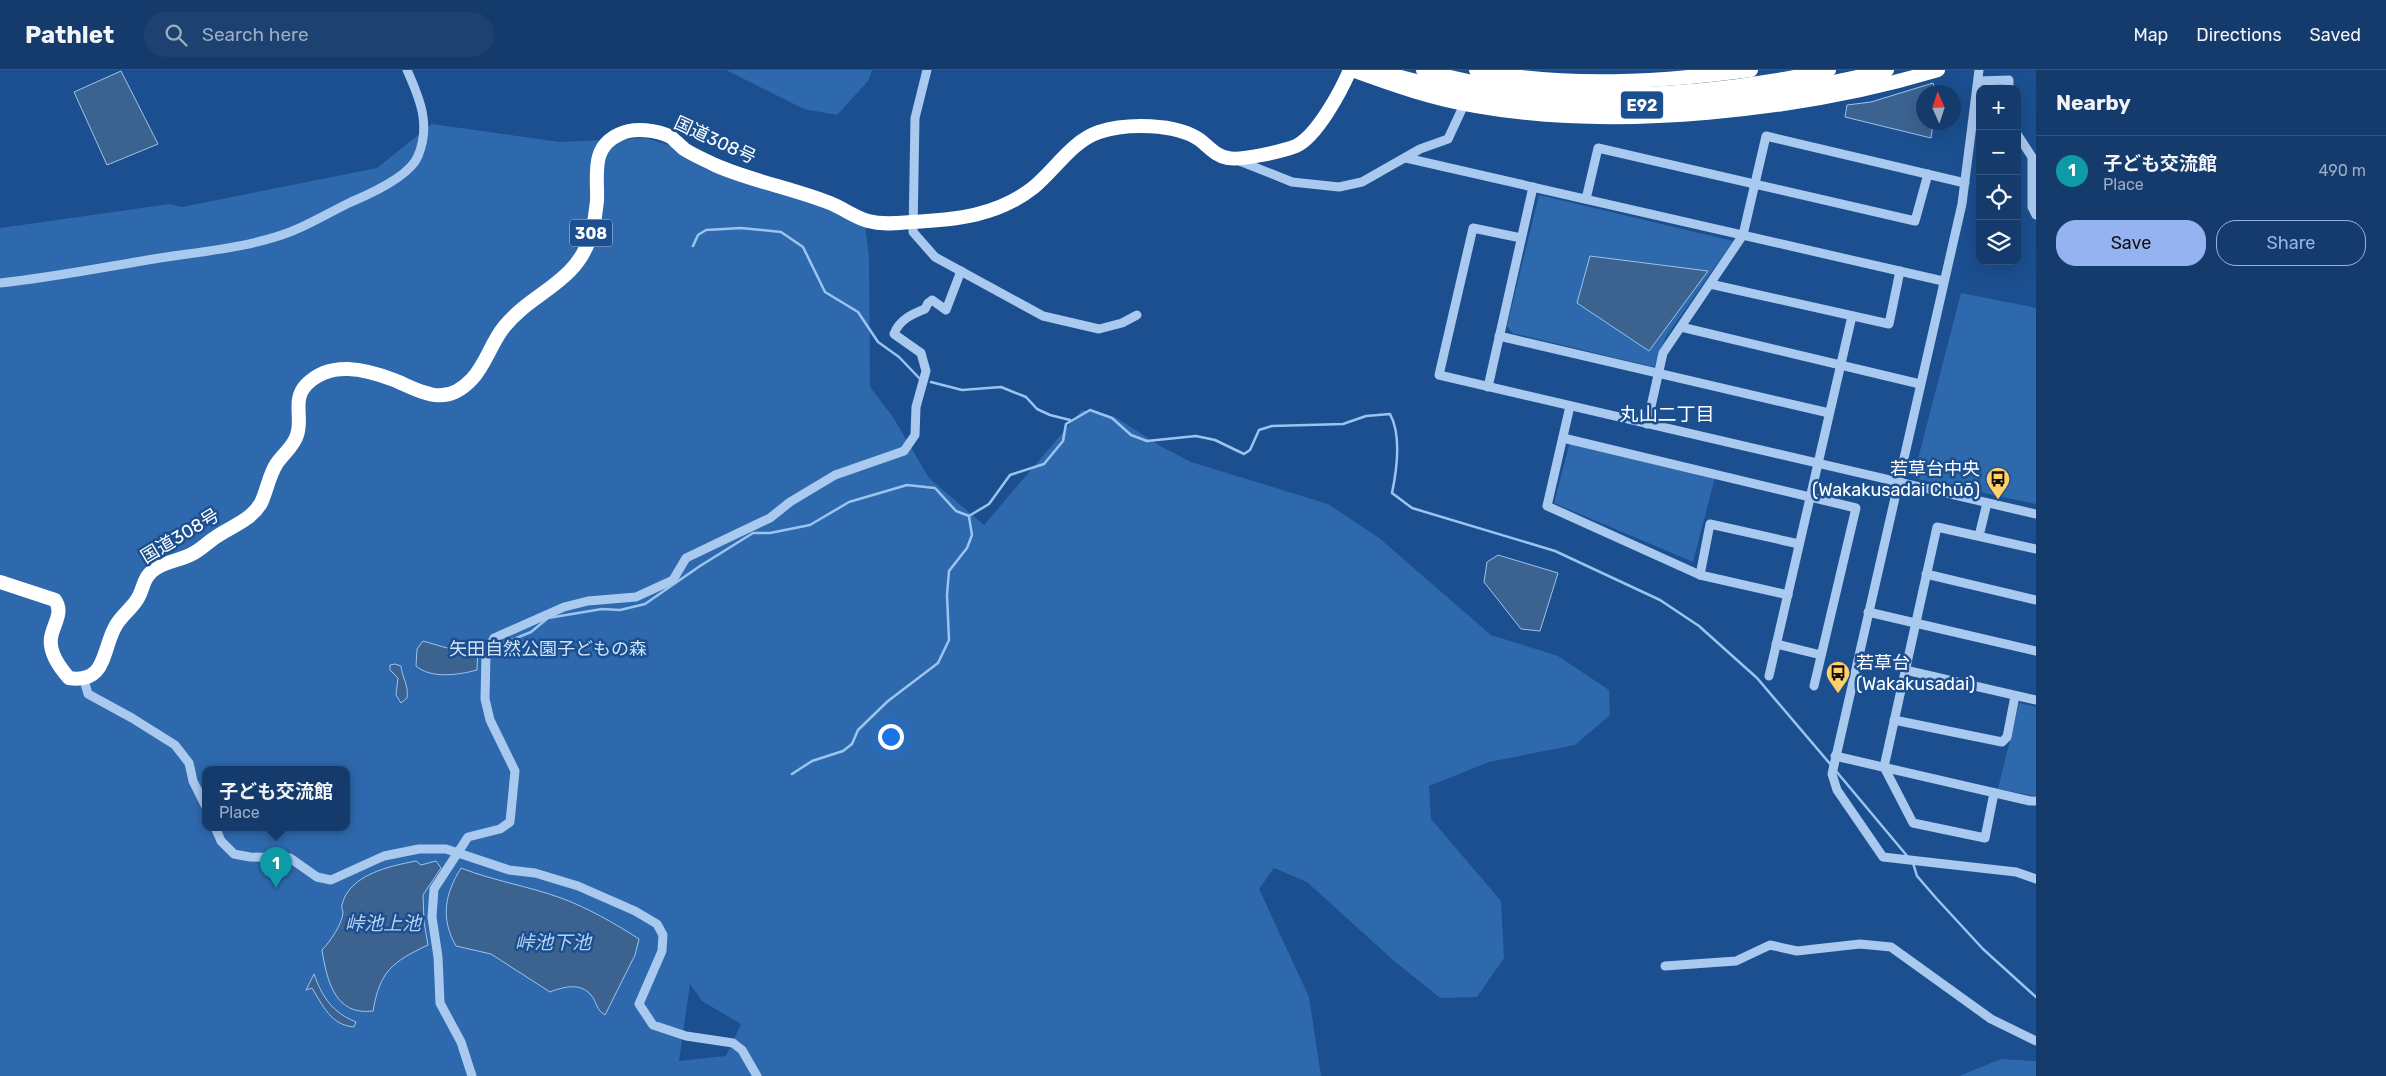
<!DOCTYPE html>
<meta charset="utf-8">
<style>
body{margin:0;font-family:Rubik,"Noto Sans JP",sans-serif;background:#1d4271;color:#f1f3f6}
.controls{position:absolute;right:15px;top:15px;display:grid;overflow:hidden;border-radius:10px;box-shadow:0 5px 20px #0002}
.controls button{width:45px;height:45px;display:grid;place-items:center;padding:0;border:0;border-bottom:1px solid #33557e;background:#143b6b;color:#f1f3f6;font:25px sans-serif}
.compass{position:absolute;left:1916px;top:15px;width:45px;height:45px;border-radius:50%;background:#143b6b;box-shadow:0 5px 20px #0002;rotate:357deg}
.you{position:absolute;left:890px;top:666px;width:18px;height:18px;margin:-12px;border:4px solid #fff;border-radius:50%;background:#1a73e8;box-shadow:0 0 0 8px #1a73e833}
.badge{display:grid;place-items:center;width:32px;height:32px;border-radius:50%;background:#95b2f1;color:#fff;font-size:16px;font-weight:700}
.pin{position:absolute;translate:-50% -41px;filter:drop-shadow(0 1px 2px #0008)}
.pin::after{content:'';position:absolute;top:26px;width:18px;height:15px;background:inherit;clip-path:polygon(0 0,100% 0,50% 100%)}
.popup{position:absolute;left:202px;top:696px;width:148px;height:65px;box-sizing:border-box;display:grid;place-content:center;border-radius:10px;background:#143b6b;filter:drop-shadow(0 1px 4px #0005);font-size:16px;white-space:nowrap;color:#9dadc1}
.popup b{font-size:19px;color:#f1f3f6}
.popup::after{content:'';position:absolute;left:50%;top:100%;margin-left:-10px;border:10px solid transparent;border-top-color:#143b6b}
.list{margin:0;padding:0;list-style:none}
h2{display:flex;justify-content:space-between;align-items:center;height:65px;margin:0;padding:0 20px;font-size:21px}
h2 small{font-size:16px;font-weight:400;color:#9dadc1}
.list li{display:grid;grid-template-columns:32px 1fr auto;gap:15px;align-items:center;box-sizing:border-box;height:70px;padding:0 20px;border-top:1px solid #33557e}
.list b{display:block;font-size:19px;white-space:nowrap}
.list p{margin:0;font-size:16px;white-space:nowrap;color:#9dadc1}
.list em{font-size:16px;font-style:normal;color:#9dadc1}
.actions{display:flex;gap:10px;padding:15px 20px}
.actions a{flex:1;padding:11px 0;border:1px solid #95b2f1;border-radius:20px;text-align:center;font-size:18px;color:#95b2f1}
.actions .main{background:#95b2f1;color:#111}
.icon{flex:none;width:28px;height:28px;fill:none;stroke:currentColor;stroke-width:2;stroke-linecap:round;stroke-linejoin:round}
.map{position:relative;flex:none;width:2036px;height:1006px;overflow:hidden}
header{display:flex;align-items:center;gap:30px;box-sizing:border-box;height:70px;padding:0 25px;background:#143b6b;border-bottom:1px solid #33557e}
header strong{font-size:24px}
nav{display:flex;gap:28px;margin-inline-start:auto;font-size:18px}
.search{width:350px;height:45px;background:#1d4271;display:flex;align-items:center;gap:12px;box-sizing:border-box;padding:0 18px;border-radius:28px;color:#9dadc1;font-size:19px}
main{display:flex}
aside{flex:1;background:#143b6b}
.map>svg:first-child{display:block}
.green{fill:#2e69ad;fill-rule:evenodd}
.water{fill:#3c6290;stroke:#9cc4f0}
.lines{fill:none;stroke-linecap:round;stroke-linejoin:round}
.stream{stroke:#9cc4f0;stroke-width:2.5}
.minor{stroke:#a9c9ee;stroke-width:9}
.highway{stroke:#fff;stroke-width:14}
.highway-bridge{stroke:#fff;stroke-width:14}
.labels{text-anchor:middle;stroke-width:5;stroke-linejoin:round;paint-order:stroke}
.shield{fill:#1b4f8f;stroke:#bbcadd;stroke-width:1}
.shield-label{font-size:16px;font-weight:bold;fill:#fff}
.street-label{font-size:18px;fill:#fff;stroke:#1b4f8f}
.poi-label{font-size:18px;fill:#fff;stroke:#1b4f8f;text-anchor:end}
.park-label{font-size:18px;fill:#cfe3fa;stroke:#1b4f8f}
.neighbourhood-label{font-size:19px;fill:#fff;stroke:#1b4f8f}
.water-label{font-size:19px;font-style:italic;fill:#b5d3f5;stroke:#1b4f8f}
</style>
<header>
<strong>Pathlet</strong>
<div class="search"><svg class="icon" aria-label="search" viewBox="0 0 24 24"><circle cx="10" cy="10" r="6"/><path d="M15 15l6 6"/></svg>Search here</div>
<nav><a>Map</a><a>Directions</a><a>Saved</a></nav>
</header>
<main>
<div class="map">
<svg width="2036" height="1006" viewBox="0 0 2036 1006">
<rect width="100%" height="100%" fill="#1b4f8f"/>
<g class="green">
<polygon points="726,0 872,0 868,11 837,45 804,39"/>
<path d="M432,54l128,18 86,-4 121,38 98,49 4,32 1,130 23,30 36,61 55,47 98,-115 33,7 47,30 29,15 137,42 51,34 112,97 67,21 51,34 1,25 -35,30 -86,17 -60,24 2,33 70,82 3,57 -27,39 -37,1 -47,-38 -86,-78 -33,-14 -15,21 50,108 12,79h-1321v-848l170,-24 12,3 195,-39zM206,699h140v58h-140zM690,914l12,17 39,23 -15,32 -47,5z"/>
<polygon points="1539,125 1733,171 1666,267 1654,297 1512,263 1507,256"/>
<polygon points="1961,223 2036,238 2036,434 1913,408"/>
<polygon points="1570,372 1715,407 1693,492 1554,433"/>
<polygon points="2019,633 2036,637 2036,726 1998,719"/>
<polygon points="2001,989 2036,991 2036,1006 1959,1006"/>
</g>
<g class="water">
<polygon points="121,1 158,74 107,95 74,22"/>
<polygon points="1933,13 1936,22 1924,22 1924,52 1933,53 1931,68 1845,47 1847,35 1871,32"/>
<polygon points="1590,186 1708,201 1649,281 1577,233"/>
<polygon points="1498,485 1558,503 1540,561 1521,559 1484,512 1487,492"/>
<path d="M423,571l24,7 31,-1 -1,23c-19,5 -46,9 -61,-4l1,-17z"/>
<path d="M395,594l6,2c1,12 8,19 6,32l-6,5 -5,-8 2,-17 -8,-8v-5z"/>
<path d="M416,791l5,4 15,-4 5,7 -18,27 1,27 4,23c-36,17 -48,26 -55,66 -38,5 -46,-30 -51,-61 8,-8 20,-26 21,-37 0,-4 -2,-4 -1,-8 7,-31 49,-39 74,-44z"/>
<path d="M461,798c33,13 67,18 100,30 27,10 53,25 78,41l-4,16 -30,60c-9,-5 -8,-13 -14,-20 -11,-13 -28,-8 -41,-3l-59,-38 -35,-8c-16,-28 -11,-52 5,-78z"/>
<path d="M314,904c8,23 19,39 42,48l-2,5c-23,-2 -31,-21 -42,-39l-6,2z"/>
</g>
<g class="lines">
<g class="stream">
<polyline points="693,176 698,165 706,160 741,158 781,162 803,177 825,222 858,242 878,272 899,287 921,310"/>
<polyline points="931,312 962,320 1001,317 1026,327 1037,339 1050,345 1070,350"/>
<path d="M494,577l37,-15 17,-14 54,-9 18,1 25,-6 55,-38 53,-33h17l40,-8 39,-23 58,-17 28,3 21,23 13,5 20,-12 21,-29 34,-11 19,-23 3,-17 24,-14 22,8 19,17 16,6 49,-5 19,4 29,14 6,-4 9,-20 13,-4 71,-2 23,-8 24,-2c12,22 7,55 2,79l20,15 143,43 105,49 39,26 58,52 74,87"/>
<polyline points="1836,701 1908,787"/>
<polyline points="792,704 812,691 843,681 852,674 858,660 888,631 938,593 949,570 947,525 949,501 967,478 972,465 969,447"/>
<polyline points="1913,793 1917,806 1936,828 1983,879 2036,927"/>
</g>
<g class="minor">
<polyline points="927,0 915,48 913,162 935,187 1043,246 1099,259 1122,253 1137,245"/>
<polyline points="1979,0 1962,134 1832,704 1837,720 1883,787 2016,802 2036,809"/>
<polyline points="1979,11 2009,10 2009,19"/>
<polyline points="2017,64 2032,87 2032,137 2036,145"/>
<polyline points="1406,88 1943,211"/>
<polyline points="1237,90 1292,112 1339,117 1362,112 1420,79 1448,69 1462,39"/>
<polyline points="1586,129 1598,78 1915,151 1928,104"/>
<polyline points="1521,168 1473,158 1439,305 2036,444"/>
<path d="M0,213c48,-5 94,-14 142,-22 49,-9 100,-11 148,-29 21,-8 40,-20 61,-30 19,-8 59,-26 67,-46 13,-31 2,-57 -11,-86"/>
<polyline points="1710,214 1889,254 1900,201"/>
<polyline points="1681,257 1920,314"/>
<polyline points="1499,266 1829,343"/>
<polyline points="1488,317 1533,117"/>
<polyline points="1570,336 1547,436 1700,505 1788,525"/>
<polyline points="1647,354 1663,283 1743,165 1766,66 1965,113"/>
<polyline points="1563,368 1856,438 1814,616"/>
<polyline points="1979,466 1987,433"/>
<polyline points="1926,504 2036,530"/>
<polyline points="1700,505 1710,454 1799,474"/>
<polyline points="1868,542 2036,581"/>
<polyline points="1776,574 1821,585"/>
<polyline points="1905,600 2036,630"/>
<polyline points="1769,606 1852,246"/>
<polyline points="84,610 88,624 132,648 175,675 189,693 193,711 206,737"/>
<polyline points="1894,650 2002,672 2007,667 2015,626"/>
<polyline points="1835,686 2030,731 2036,731"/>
<polyline points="1994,723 1985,768 1913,753 1884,697 1937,457 2036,479"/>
<polyline points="215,757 221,771 234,784 250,787 290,788 317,807 331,810 384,786 419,779 446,779 509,800 535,803 578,816 635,841 657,854 663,865 662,881 639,934 653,955 686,966 733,973 742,980 757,1006"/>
<polyline points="1665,896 1736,891 1770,875 1797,881 1860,874 1891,877 1991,949 2036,971"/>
<path d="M472,1006l-11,-34 -21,-39 -2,-46 -6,-40 2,-28 34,-52 32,-8 10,-7 5,-51 -25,-51 -5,-21 1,-45 8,-16 70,-31 24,-6 48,-4 37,-17 13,-22 84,-40 20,-16 45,-27 69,-24 11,-16 1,-28 10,-36 -5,-18 -27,-19c5,-14 18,-20 31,-25l3,-6 4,-3 14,10 15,-39"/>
</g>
<g class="highway">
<path d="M1352,0c41,15 81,29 124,36 139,25 326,5 462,-36"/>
<polyline points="1379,0 1397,6"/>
<path d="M1476,0c90,18 184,12 275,0"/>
<path d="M0,512l55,18c9,13 -2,24 -4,38 -2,14 9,30 18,40 37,6 33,-27 46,-51 5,-10 15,-17 21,-26 6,-8 6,-16 11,-24 10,-15 30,-15 45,-23 8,-4 14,-10 21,-15 16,-12 38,-18 48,-36 6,-13 8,-28 16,-40 7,-10 17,-17 20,-28 6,-17 -5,-35 9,-50 24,-25 59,-16 88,-5 29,12 51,28 78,-1 14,-15 19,-36 32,-52 29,-36 72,-43 87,-92 3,-11 5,-22 6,-34 1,-26 -7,-54 23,-67 14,-7 37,-4 51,3 1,1 12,11 13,12 9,6 21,11 31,16 36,16 77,23 115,38 13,5 24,14 38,18 15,4 29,2 43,1 44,-2 87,-6 123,-35 21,-17 38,-46 65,-55 27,-9 77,-9 101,8 9,7 16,16 28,18 13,3 55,-7 68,-12 21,-10 45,-55 54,-76"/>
</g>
<g class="highway-bridge">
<path d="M1423,0c128,37 277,28 406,0"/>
<path d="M1397,6c161,46 329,34 490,-6"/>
</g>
</g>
<defs>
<symbol id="bus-pin" viewBox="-11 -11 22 30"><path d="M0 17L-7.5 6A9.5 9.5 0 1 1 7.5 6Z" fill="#ffd166" stroke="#1b4f8f"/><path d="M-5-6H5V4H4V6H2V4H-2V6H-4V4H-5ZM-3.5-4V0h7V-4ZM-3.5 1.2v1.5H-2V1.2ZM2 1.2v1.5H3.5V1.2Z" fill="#111"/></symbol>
</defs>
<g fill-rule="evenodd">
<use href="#bus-pin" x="1984" y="395" width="28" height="38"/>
<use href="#bus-pin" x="1824" y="589" width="28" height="38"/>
</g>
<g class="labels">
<g class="shield">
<rect x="1621" y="21.5" width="42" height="27" rx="4"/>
<rect x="570" y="149.5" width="42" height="27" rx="4"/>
</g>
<g class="shield-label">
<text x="1642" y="41">E92</text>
<text x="591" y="169">308</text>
</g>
<g class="street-label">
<text transform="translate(715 70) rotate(25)" y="6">国道308号</text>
<text transform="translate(180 466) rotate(-31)" y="6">国道308号</text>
</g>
<g class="poi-label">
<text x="1980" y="405">若草台中央<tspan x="1980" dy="21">(Wakakusadai Chūō)</tspan></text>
<text x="1856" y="599" text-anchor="start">若草台<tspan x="1856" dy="21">(Wakakusadai)</tspan></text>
</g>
<g class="park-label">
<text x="548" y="585">矢田自然公園子どもの森</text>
</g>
<g class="neighbourhood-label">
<text x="1667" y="351">丸山二丁目</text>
</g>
<g class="water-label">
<text x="383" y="860">峠池上池</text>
<text x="553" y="879">峠池下池</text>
</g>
</g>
</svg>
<div class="controls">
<button>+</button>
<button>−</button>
<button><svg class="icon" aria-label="locate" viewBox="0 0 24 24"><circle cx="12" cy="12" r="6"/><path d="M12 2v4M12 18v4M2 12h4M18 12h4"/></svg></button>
<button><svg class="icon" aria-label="layers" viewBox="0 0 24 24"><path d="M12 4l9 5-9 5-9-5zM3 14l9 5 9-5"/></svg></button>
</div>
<svg class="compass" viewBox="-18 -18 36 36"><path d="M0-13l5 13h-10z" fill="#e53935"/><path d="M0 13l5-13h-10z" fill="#9dadc1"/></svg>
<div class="you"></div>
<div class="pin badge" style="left:276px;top:818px;background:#0f9aa8">1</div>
<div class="popup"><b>子ども交流館</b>Place</div>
</div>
<aside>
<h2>Nearby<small></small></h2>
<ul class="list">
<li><span class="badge" style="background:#0f9aa8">1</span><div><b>子ども交流館</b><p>Place</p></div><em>490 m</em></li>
</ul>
<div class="actions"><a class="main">Save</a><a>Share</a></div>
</aside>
</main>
